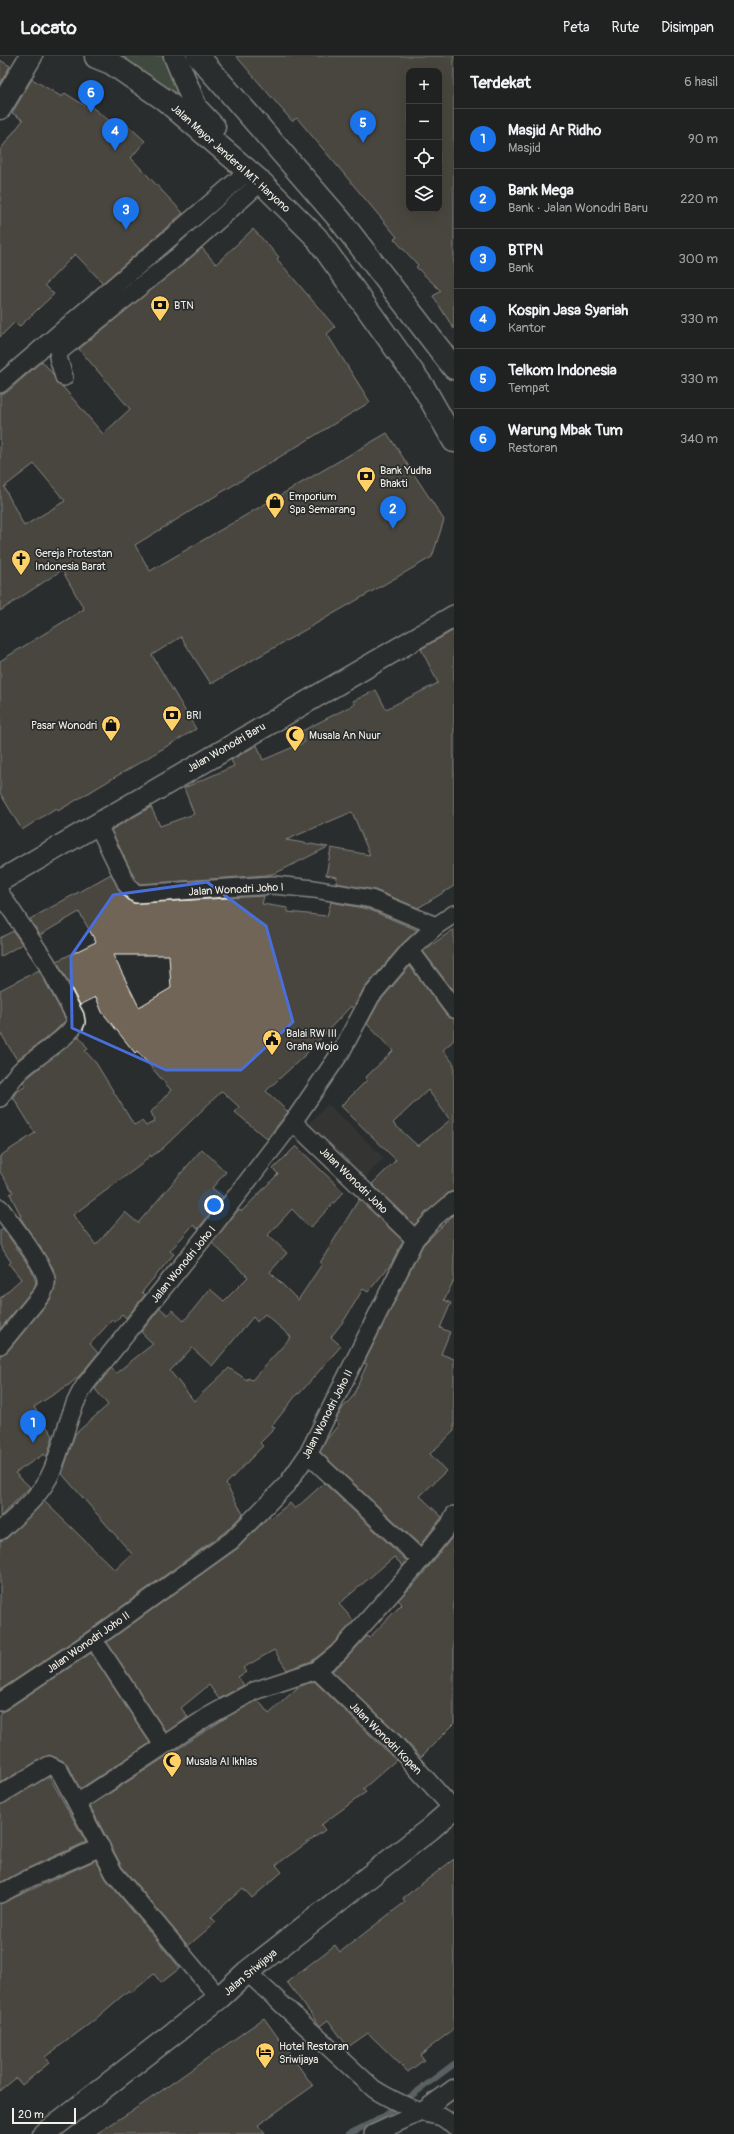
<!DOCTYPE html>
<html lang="id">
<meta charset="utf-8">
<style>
body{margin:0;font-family:Pangolin,sans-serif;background:#282a2a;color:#f1f3f6}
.controls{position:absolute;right:12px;top:12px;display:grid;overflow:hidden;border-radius:8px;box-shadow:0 4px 16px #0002}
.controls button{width:36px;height:36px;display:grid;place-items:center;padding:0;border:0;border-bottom:1px solid #3d3f40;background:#202222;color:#f1f3f6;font:20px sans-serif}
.scale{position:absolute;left:12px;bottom:10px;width:64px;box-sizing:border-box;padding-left:4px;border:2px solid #f4f1e8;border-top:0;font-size:11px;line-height:14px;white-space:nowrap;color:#f4f1e8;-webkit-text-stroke:3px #2a2d2e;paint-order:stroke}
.you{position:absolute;left:214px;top:1149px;width:14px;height:14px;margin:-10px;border:3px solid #fff;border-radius:50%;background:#1a73e8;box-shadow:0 0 0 6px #1a73e833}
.badge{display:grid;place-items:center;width:26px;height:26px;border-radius:50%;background:#1a73e8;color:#fff;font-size:13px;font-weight:700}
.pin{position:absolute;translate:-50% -33px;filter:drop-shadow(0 1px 2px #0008)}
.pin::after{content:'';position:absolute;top:21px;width:14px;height:12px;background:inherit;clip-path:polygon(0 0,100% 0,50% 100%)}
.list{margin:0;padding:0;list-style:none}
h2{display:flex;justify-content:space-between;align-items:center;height:52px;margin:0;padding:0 16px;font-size:17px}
h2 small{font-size:13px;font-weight:400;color:#a2a4a5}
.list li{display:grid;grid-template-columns:26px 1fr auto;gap:12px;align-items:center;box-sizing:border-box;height:60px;padding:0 16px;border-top:1px solid #3d3f40}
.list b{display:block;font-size:15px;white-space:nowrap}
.list p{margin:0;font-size:13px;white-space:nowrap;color:#a2a4a5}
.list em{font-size:13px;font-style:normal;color:#a2a4a5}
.icon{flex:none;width:22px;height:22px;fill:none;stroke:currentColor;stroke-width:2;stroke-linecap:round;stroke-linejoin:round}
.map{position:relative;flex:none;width:454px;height:2078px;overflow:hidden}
header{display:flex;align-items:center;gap:24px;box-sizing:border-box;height:56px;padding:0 20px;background:#202222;border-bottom:1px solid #3d3f40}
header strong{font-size:19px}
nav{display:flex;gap:22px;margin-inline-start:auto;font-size:14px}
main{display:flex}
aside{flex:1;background:#202222}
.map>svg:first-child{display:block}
.built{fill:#3f3e3a}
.green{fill:#5c6d56;stroke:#a8af9f}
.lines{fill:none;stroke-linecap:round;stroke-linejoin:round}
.stream{stroke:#939fa4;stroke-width:6}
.building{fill:#6f6556;stroke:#f4f1e8;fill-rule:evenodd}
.minor-casing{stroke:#f4f1e8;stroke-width:20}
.tertiary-casing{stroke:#f4f1e8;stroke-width:24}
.secondary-casing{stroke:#f4f1e8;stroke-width:25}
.trunk-casing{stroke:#f4f1e8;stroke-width:25}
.minor{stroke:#2a2d2e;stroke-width:17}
.tertiary{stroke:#2a2d2e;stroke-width:21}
.secondary{stroke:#2a2d2e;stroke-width:22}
.trunk{stroke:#2a2d2e;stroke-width:22}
.marked{fill:none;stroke:#486fdb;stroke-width:3;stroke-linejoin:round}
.labels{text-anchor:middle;stroke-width:3.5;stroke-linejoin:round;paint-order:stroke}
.street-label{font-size:11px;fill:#f4f1e8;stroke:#2a2d2e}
.poi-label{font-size:11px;fill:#f4f1e8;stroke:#2a2d2e;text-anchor:start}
</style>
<header>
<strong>Locato</strong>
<nav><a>Peta</a><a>Rute</a><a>Disimpan</a></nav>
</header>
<main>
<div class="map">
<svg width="454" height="2078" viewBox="0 0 454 2078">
<rect width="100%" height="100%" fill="#2a2d2e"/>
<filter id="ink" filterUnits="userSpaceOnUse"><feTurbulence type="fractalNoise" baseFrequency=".025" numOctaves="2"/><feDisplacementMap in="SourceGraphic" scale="8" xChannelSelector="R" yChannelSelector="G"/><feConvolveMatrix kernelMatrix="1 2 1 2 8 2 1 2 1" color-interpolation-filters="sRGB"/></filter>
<g filter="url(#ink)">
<polygon class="built" points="328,1048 384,1102 364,1123 308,1069"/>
<polygon class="green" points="118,0 164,0 178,33 175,38 169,37"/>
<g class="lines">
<polyline class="stream" points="349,2078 383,2061 454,2008"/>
</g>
<g class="building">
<path d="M236,0h218v273l-21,-33 8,-5 -25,-24 2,-2 -24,-26 3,-2 -100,-119 -5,3zM409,15h30v138h-30z"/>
<polygon points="0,4 10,10 0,28"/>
<polygon points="32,23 62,41 65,37 88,52 89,49 115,69 121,63 145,85 131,102 183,157 103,227 75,198 45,229 54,238 19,271 15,266 0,281 0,94 23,64 12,57"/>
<path d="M253,173l26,28 -2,2 58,68 -8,7 43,68 -235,143 15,26 237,-138 57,87 -12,37 -221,127 -30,-47 -29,18 44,74 -138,82 -2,-3 -34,22 -22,-37v-132l84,-52 -22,-39 -62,41v-217l7,-2 35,-31 11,13 4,10 6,3 40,47 27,-25 -51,-60 123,-101 14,16zM34,408l31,37 -41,25 -20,-39z"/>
<polygon points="454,574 454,830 418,852 375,834 336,827 337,821 326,819 331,792 370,799 352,756 286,784 328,791 276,817 267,819 140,828 135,823 111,774 151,751 160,770 194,758 184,732 234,710 231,704 257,689 263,704 305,686 300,676 355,648 353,645 376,634 386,653 438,627 421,593"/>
<path d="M111,818l9,18 13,11 131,-7 -2,8 26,4v4l39,4 4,-14 37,7 49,21 -15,14 -39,46 -10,19 -2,-3 -47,50 -38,35 22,21 -21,27 -32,-27 4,-5 -17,-16 -59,57 -12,9 -1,-2 -8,9 -69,51 23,30 29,-33 13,11 64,-74 24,23 -14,16 11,9 -25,32 -5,-4 -23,26 4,3 -32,38 3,3 -19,23 -4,-4 -7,8 -3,-2 -22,24 8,9 -18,22 -10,9 -36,23 19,29 -3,10 -3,11 -3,-3 -29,19 15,14 -30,30v-162l8,-4 42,-51 6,-17 -3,-15 -33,-51 1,-1 -11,-22 3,-2 -13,-20v-16l35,-23 -22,-36 3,-5 10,-6 -3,-4 4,-4 52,-42 9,13 -3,2 11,12 38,62 8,-4 4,5 9,-5 -4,-9 20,-22 -34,-39 -2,2 -33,-41 -6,-15 -16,8 -23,-44 39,-19 -17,-30 -39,23 -10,-16zM113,899h56l2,33 -32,19z"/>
<polygon points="454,873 454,936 423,895"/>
<polygon points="13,875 22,888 0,901 0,882"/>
<path d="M410,910l36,49 8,4v21l-11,10 11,14v127l-6,2 -34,32 -42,-41 24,-24 -55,-54 26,-26 -2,-2 28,-27 -26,-27 12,-22zM428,1034l22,30 -32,26 -25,-23z"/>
<polygon points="39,914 66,964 53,977 17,1004 0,976 0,934"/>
<path d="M296,1090l48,46 -34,36 -18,-19 -24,26 19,18 -17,19 28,28 24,-36 -2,-1 39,-64 44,42 -11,22 -24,29 -5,-3 -18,30 -14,18 10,9 -42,48 -1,-1 -26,33 3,2 -15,15 3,3 -37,38 17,30 -18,18 -137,99 -88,59v-149l7,-3 37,-37 71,69 17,-16 -70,-80 13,-40 33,-29 -13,-16 16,-21 5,5 37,-29 -12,-12 19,-24 8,7 4,-5 12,11 26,-32 14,12 24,-24 -36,-34 26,-33 4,1 36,-37 -5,-5zM265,1258l26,23 -39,43 -4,-2 -1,2 -18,-12 -35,33 -24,-30 22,-23 20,18 41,-49 4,5z"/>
<polygon points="454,1158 454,1224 444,1244 451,1247 440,1272 450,1276 441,1298 454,1303 454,1375 430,1398 446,1415 420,1440 442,1461 420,1489 320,1396 327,1383 339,1368 335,1365 342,1353 353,1340 367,1308 364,1307 423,1189"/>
<polygon points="3,1172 31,1213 36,1226 34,1232 0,1273 0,1242 21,1223 9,1208 11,1206 0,1189 0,1174"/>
<polygon points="324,1427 407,1505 403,1510 394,1501 339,1548 354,1565 331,1590 312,1605 287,1614 274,1594 243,1612 246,1616 238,1621 244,1629 219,1643 209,1629 181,1652 188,1661 166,1676 107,1586 238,1492 269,1460 271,1462 290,1447 295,1453"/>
<polygon points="454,1479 454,1668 421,1701 401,1680 332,1615 345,1604 367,1580 369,1582 402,1548 398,1544 418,1524"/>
<polygon points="91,1597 150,1687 80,1733 68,1709 63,1705 49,1699 0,1727 0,1656 6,1654"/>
<polygon points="314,1625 396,1704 363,1733 366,1736 321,1769 325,1774 276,1809 282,1816 252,1842 243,1832 211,1861 216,1866 188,1890 122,1811 90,1750 227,1661 258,1644 269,1658 298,1631"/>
<polygon points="49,1720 86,1786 26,1813 0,1827 0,1749"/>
<polygon points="454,1803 454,1973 420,1999 424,2004 408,2016 368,1977 348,1991 328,1964 320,1970 287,1926 335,1889 340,1896 405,1846 403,1842"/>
<polygon points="96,1804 106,1823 180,1912 161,1927 154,1918 131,1937 129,1934 92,1966 45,2001 49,2007 22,2029 16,2022 0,2035 0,1848"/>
<polygon points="264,1962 313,2030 258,2069 265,2078 96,2078 147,2045"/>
</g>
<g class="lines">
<defs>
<g id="minor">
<polyline points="64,321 58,301 60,295 177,201 261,126"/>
<polyline points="0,328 248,115"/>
<polyline points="97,767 127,829 136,838 274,829 314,833 371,843 436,870"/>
<path d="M0,837l46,69 29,54 1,6c-5,15 -43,36 -56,49 -8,8 -14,17 -20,27"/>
<polyline points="410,894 454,953"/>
<polyline points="293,1066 415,1183"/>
<path d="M0,1152c10,13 44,57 46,71 1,6 -1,10 -4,15l-42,51"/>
<polyline points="308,1398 420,1503"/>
<path d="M0,1475c19,-18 41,-35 52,-60 12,-28 16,-60 33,-86l126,-156 82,-107 48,-70 30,-56 39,-46 26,-24 18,-12"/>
<polyline points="100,1593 163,1689"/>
<polyline points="317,1614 394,1687 453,1753"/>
<polyline points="0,1646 94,1583 232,1484 288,1427 308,1398 415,1183 434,1162 454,1145"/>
<polyline points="0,1739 49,1709 59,1714 114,1817 219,1942"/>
<polyline points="77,1747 207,1661 254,1635 317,1614 338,1597 415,1511 450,1468 454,1459"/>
<polyline points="0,1838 30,1822 101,1791"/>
<path d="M247,1916l127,117c14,9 29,16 44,22 19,7 20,0 36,16"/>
<polyline points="373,2078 421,2056 454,2032"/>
</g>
<polyline id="tertiary" points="0,825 454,560"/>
<g id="secondary">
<polyline points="0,52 31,0"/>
<polyline points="44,2078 219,1942 247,1916 430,1773 454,1752"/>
</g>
<g id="trunk">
<polyline points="175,0 196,52 214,71"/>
<polyline points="198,0 340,164 454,312"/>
<polyline points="96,1 111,7 165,44 261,126 316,181 424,332 454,385"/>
</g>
</defs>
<use href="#minor" class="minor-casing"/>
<use href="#tertiary" class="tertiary-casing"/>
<use href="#secondary" class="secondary-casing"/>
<use href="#trunk" class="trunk-casing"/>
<use href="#minor" class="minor"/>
<use href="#tertiary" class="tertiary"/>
<use href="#secondary" class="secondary"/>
<use href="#trunk" class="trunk"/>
</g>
</g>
<path d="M0 0H454V2078H0ZM207,826l59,44 27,96 -52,48h-75l-94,-42 -1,-72 42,-61z" fill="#2a2d2e" fill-opacity=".55" fill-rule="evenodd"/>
<path class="marked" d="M207,826l59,44 27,96 -52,48h-75l-94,-42 -1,-72 42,-61z"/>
<defs>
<symbol id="bank-pin" viewBox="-11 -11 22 30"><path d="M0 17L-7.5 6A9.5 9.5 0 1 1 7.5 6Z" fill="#ffd166" stroke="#2a2d2e"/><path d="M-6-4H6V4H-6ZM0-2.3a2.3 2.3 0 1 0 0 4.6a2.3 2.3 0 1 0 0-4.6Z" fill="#111"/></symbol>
<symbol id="shop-pin" viewBox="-11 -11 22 30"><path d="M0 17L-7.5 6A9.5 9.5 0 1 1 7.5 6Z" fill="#ffd166" stroke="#2a2d2e"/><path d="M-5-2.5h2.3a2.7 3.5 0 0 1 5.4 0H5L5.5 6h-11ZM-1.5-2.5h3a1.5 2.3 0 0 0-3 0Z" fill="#111"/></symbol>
<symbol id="church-pin" viewBox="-11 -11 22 30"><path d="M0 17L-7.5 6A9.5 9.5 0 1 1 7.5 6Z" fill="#ffd166" stroke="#2a2d2e"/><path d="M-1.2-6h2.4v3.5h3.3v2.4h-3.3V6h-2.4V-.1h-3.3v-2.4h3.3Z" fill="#111"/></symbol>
<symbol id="mosque-pin" viewBox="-11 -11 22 30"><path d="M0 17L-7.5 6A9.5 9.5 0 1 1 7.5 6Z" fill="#ffd166" stroke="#2a2d2e"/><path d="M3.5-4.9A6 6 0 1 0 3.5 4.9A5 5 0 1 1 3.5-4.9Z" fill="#111"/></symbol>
<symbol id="civic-pin" viewBox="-11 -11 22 30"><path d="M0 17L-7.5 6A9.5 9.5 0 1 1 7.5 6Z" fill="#ffd166" stroke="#2a2d2e"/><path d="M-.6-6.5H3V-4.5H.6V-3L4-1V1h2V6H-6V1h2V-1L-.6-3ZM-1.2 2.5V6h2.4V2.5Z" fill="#111"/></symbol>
<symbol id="hotel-pin" viewBox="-11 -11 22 30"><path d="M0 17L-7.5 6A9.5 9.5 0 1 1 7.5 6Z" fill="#ffd166" stroke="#2a2d2e"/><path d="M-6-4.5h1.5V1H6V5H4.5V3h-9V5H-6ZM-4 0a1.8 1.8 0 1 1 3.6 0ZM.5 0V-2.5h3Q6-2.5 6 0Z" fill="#111"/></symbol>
</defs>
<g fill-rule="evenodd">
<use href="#bank-pin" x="149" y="238" width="22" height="30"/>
<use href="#bank-pin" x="355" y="409" width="22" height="30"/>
<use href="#shop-pin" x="264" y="435" width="22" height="30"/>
<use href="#church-pin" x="10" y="492" width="22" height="30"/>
<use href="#bank-pin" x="161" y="648" width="22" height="30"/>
<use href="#shop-pin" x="100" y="658" width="22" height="30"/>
<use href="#mosque-pin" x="284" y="668" width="22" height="30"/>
<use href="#civic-pin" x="261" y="972" width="22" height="30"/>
<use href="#mosque-pin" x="161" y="1694" width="22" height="30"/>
<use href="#hotel-pin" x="254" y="1985" width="22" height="30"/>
</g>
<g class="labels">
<g class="street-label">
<text transform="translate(231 102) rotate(42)" y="4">Jalan Mayor Jenderal M.T. Haryono</text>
<text transform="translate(226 691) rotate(-30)" y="4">Jalan Wonodri Baru</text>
<text transform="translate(236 833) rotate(-3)" y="4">Jalan Wonodri Joho I</text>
<text transform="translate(354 1124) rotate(44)" y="4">Jalan Wonodri Joho</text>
<text transform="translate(183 1208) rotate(-51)" y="4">Jalan Wonodri Joho I</text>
<text transform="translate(327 1358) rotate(-63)" y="4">Jalan Wonodri Joho II</text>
<text transform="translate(88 1586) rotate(-35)" y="4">Jalan Wonodri Joho II</text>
<text transform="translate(386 1682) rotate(45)" y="4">Jalan Wonodri Kopen</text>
<text transform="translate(250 1916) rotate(-40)" y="4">Jalan Sriwijaya</text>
</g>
<g class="poi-label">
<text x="174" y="253">BTN</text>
<text x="380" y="418">Bank Yudha<tspan x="380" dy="13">Bhakti</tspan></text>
<text x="289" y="444">Emporium<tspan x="289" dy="13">Spa Semarang</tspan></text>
<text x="35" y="501">Gereja Protestan<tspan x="35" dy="13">Indonesia Barat</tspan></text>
<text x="186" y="663">BRI</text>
<text x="97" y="673" text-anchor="end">Pasar Wonodri</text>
<text x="309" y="683">Musala An Nuur</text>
<text x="286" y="981">Balai RW III<tspan x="286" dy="13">Graha Wojo</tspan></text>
<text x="186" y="1709">Musala Al Ikhlas</text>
<text x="279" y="1994">Hotel Restoran<tspan x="279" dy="13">Sriwijaya</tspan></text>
</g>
</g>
</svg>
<div class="controls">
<button>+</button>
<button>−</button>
<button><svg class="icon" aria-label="locate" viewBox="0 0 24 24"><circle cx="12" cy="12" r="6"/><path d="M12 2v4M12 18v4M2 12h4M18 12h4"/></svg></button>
<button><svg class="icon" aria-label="layers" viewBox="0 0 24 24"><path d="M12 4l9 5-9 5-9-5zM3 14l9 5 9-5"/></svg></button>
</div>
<div class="scale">20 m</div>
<div class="you"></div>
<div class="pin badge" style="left:33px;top:1387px">1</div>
<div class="pin badge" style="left:393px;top:473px">2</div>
<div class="pin badge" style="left:126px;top:174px">3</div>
<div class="pin badge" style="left:115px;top:95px">4</div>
<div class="pin badge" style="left:363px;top:87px">5</div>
<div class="pin badge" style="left:91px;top:57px">6</div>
</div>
<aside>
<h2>Terdekat<small>6 hasil</small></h2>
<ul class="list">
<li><span class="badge">1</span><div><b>Masjid Ar Ridho</b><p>Masjid</p></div><em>90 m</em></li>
<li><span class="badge">2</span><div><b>Bank Mega</b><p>Bank · Jalan Wonodri Baru</p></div><em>220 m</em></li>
<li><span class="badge">3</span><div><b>BTPN</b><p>Bank</p></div><em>300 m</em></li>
<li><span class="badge">4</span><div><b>Kospin Jasa Syariah</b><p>Kantor</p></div><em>330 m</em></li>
<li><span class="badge">5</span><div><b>Telkom Indonesia</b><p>Tempat</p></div><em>330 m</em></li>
<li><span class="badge">6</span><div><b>Warung Mbak Tum</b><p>Restoran</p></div><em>340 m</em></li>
</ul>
</aside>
</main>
